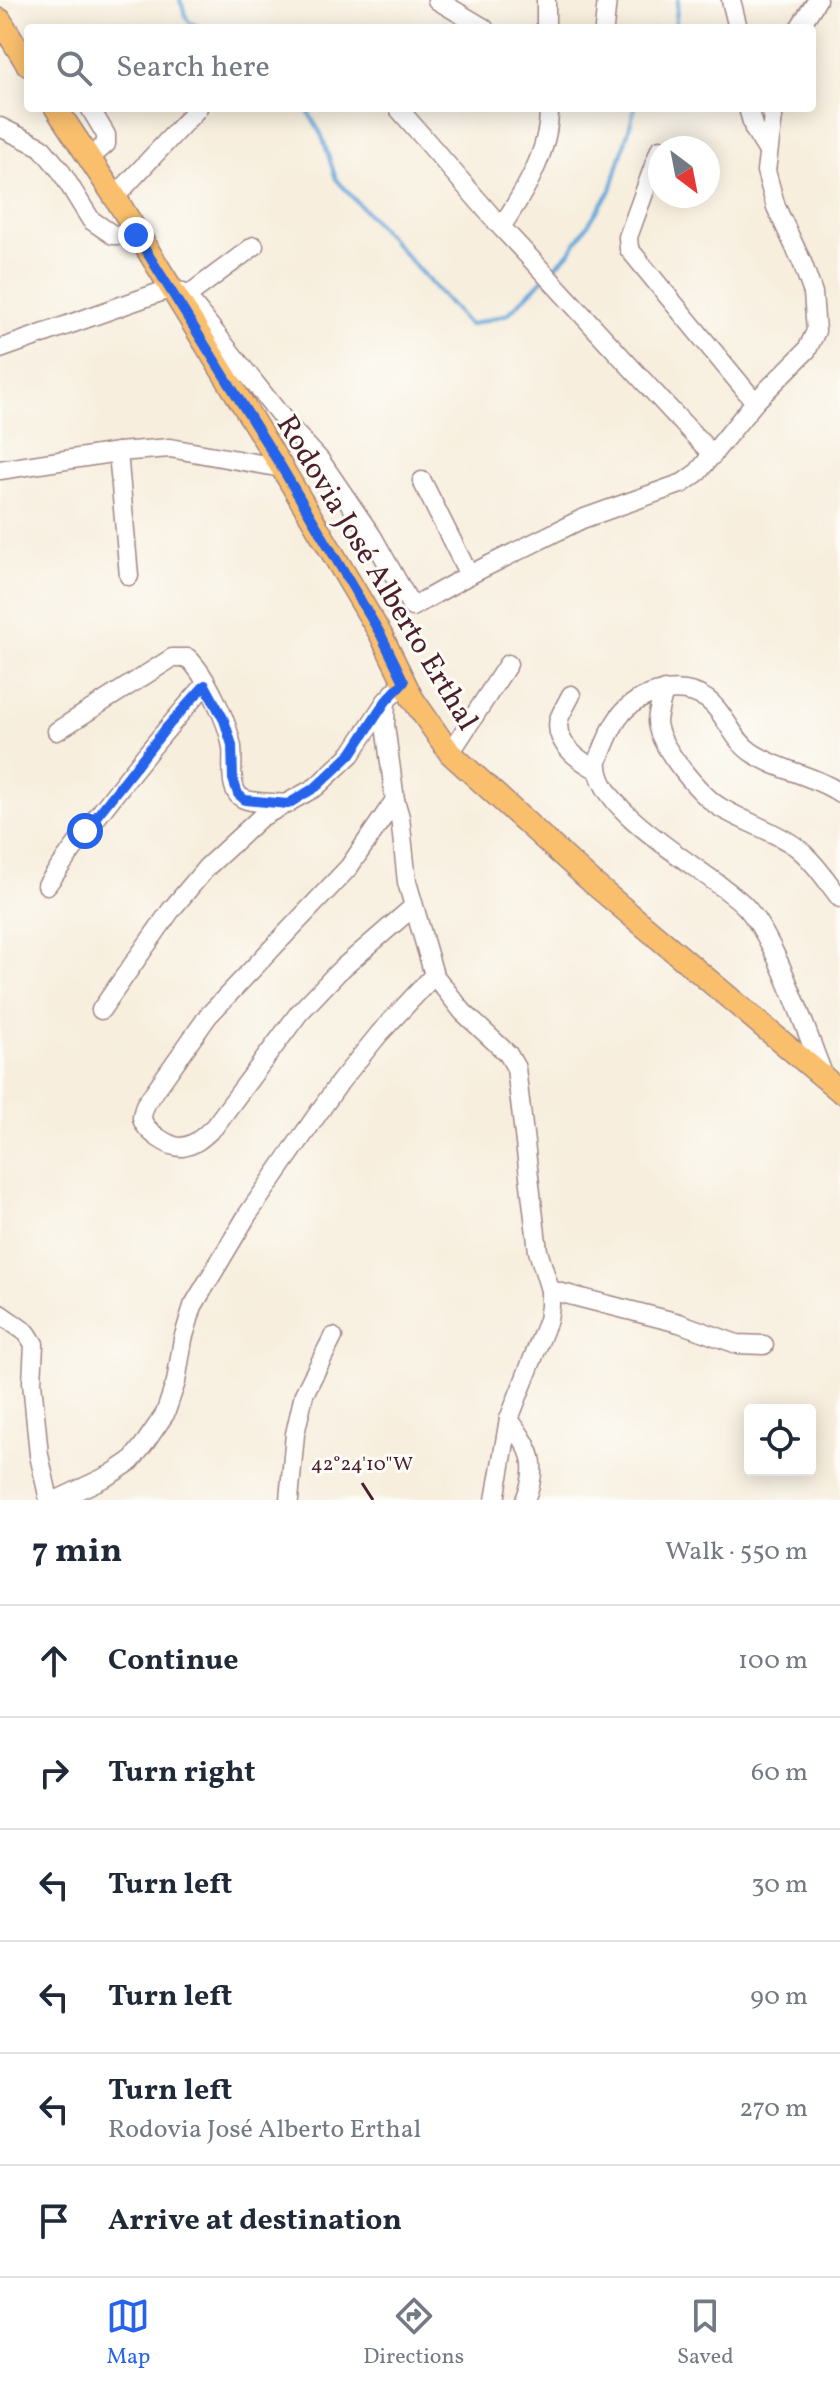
<!DOCTYPE html>
<meta charset="utf-8">
<style>
body{margin:0;font-family:Vollkorn,serif;background:#f2f2f3;color:#1f2937}
.controls{position:absolute;right:24px;bottom:24px;display:grid;overflow:hidden;border-radius:8px;box-shadow:0 4px 20px #0003}
.controls button{width:72px;height:72px;display:grid;place-items:center;padding:0;border:0;border-bottom:2px solid #e0e1e3;background:#fff;color:#1f2937;font:40px sans-serif}
.compass{position:absolute;left:648px;top:136px;width:72px;height:72px;border-radius:50%;background:#fff;box-shadow:0 4px 20px #0003;rotate:148deg}
.stop{position:absolute;width:24px;height:24px;margin:-18px;border:6px solid #2563eb;border-radius:50%;background:#fff}
.stop.end{background:#2563eb;border-color:#fff;box-shadow:0 2px 8px #0008}
.list{margin:0;padding:0;list-style:none}
h2{display:flex;justify-content:space-between;align-items:center;height:104px;margin:0;padding:0 32px;font-size:34px}
h2 small{font-size:26px;font-weight:400;color:#747a83}
.list li{display:grid;grid-template-columns:52px 1fr auto;gap:24px;align-items:center;box-sizing:border-box;height:112px;padding:0 32px;border-top:2px solid #e0e1e3}
.list b{display:block;font-size:30px;white-space:nowrap}
.list p{margin:0;font-size:26px;white-space:nowrap;color:#747a83}
.list em{font-size:26px;font-style:normal;color:#747a83}
.icon{flex:none;width:44px;height:44px;fill:none;stroke:currentColor;stroke-width:2;stroke-linecap:round;stroke-linejoin:round}
.map{position:relative;flex:none;width:840px;height:1500px;overflow:hidden}
.search{position:absolute;background:#fff;box-shadow:0 4px 20px #0003;left:24px;right:24px;top:24px;height:88px;display:flex;align-items:center;gap:20px;box-sizing:border-box;padding:0 28px;border-radius:8px;color:#747a83;font-size:30px}
.sheet{height:776px;background:#fff}
nav{display:flex;justify-content:space-around;align-items:center;box-sizing:border-box;height:112px;border-top:2px solid #e0e1e3;background:#fff;font-size:22px;color:#747a83}
nav a{display:grid;justify-items:center;gap:4px}
nav .on{color:#2563eb}
.map>svg:first-child{display:block}
.lines{fill:none;stroke-linecap:round;stroke-linejoin:round}
.stream{stroke:#67a6d9;stroke-width:4}
.minor-casing{stroke:#a08684;stroke-width:21}
.major-casing{stroke:#a08684;stroke-width:25}
.minor{stroke:#fff;stroke-width:18}
.major{stroke:#f9bf6d;stroke-width:22}
.route{stroke:#2563eb;stroke-width:10}
.ticks{fill:none;stroke:#4a1f2b;stroke-width:3}
.labels{text-anchor:middle;stroke-width:6;stroke-linejoin:round;paint-order:stroke}
.street-label{font-size:30px;fill:#4a1f2b;stroke:#fdfcf7}
.ticks-label{font-size:20px;text-anchor:middle;fill:#4a1f2b;stroke:#fdfcf7;stroke-width:6;stroke-linejoin:round;paint-order:stroke}
</style>
<div class="map">
<svg width="840" height="1500" viewBox="0 0 840 1500">
<rect width="100%" height="100%" fill="#fdfcf7"/>
<filter id="ink" filterUnits="userSpaceOnUse"><feTurbulence type="fractalNoise" baseFrequency=".0125" numOctaves="2"/><feDisplacementMap in="SourceGraphic" scale="16" xChannelSelector="R" yChannelSelector="G"/><feConvolveMatrix kernelMatrix="1 2 1 2 8 2 1 2 1" color-interpolation-filters="sRGB"/></filter>
<filter id="wash" filterUnits="userSpaceOnUse"><feTurbulence type="fractalNoise" baseFrequency=".006" numOctaves="4" result="noise"/><feDisplacementMap in="SourceGraphic" scale="32" xChannelSelector="R" yChannelSelector="G"/><feGaussianBlur stdDeviation="1.8" result="paint"/><feColorMatrix in="noise" values="0 0 0 0 0 0 0 0 0 0 0 0 0 0 0 0 0 1.4 0 .05"/><feComposite in="paint" operator="in"/></filter>
<g filter="url(#wash)">
<rect width="100%" height="100%" fill="#f7eedd"/>
<g class="lines">
<g class="stream">
<polyline points="180,0 188,21 201,28"/>
<polyline points="675,28 678,0"/>
<polyline points="306,108 322,136 336,179 469,325 508,314 543,279"/>
<polyline points="549,273 569,253 611,190 635,108"/>
</g>
</g>
</g>
<g filter="url(#ink)">
<g class="lines">
<defs>
<g id="minor">
<polyline points="437,0 484,28"/>
<polyline points="731,0 738,28"/>
<polyline points="546,28 546,0"/>
<polyline points="604,28 607,0"/>
<polyline points="799,28 817,0"/>
<polyline points="398,108 501,227"/>
<path d="M549,108c1,43 -25,85 -48,119 71,75 140,153 212,228"/>
<polyline points="748,108 754,129 767,150"/>
<polyline points="0,127 41,147 60,170 91,220 113,235 136,235"/>
<polyline points="660,149 628,237 629,249 755,402"/>
<polyline points="90,158 106,144 106,135 90,108"/>
<polyline points="115,197 198,108"/>
<polyline points="187,296 254,246"/>
<polyline points="0,349 169,289 183,292 288,425 320,460 372,536 412,607 469,575 582,519 683,483 698,472 755,402 807,350 816,331 813,293 802,262 776,207 766,171 774,108"/>
<polyline points="118,452 129,576"/>
<polyline points="0,470 118,452 170,448 282,468"/>
<polyline points="422,481 469,575"/>
<polyline points="404,682 386,701 385,725 395,800 400,817 407,882 434,975 463,1012 508,1054 516,1068 538,1251 550,1290 550,1306 548,1320 509,1419 495,1500"/>
<path d="M664,690c-2,10 -6,21 -7,31 0,23 42,72 61,85 24,15 54,24 77,40 18,14 31,34 45,52"/>
<path d="M571,695c-4,8 -9,16 -12,24 -6,24 21,42 38,51"/>
<path d="M57,731l115,-73h16c18,17 40,64 44,89 2,14 -5,45 12,52 12,5 31,3 44,5"/>
<polyline points="450,753 508,664"/>
<path d="M395,800l-46,67 -141,149 -63,89c-1,5 -3,8 -3,13 2,13 28,30 40,29 14,-2 22,-11 32,-20l85,-114 40,-42 74,-64"/>
<path d="M47,885c50,-70 102,-137 158,-200"/>
<polyline points="101,1010 171,910 207,867 260,818 316,787 351,754 386,701"/>
<path d="M824,1076c-18,-44 -49,-141 -81,-172 -34,-33 -150,-93 -145,-143 7,-17 15,-41 30,-54 21,-17 56,-24 80,-7 18,14 24,39 43,52 28,19 61,22 89,41"/>
<polyline points="550,1290 679,1323 737,1344 764,1345"/>
<polyline points="0,1314 27,1333 34,1344 32,1382 39,1455 49,1500"/>
<path d="M509,1419c22,31 31,44 16,81"/>
<polyline points="57,1500 110,1475 131,1461 145,1443 165,1414 176,1382 183,1339 193,1306 248,1214 340,1082 379,1034 434,975"/>
<polyline points="289,1500 295,1434 304,1394 333,1337"/>
</g>
<g id="major">
<polyline points="0,20 28,65"/>
<polyline points="56,108 115,197 282,468 381,635 412,698 450,753 593,883 840,1091"/>
</g>
</defs>
<use href="#minor" class="minor-casing"/>
<use href="#major" class="major-casing"/>
<use href="#minor" class="minor"/>
<use href="#major" class="major"/>
</g>
</g>
<g class="lines" filter="url(#ink)">
<polyline class="route" points="85,831 167,727 205,685 224,720 232,745 233,779 238,794 245,800 288,804 316,787 351,754 386,701 404,682 381,635 282,468 136,235"/>
</g>
<path class="ticks" d="M362,1483l11,17"/>
<g class="labels">
<g class="street-label">
<text transform="translate(378 572) rotate(59)" y="10">Rodovia José Alberto Erthal</text>
</g>
</g>
<g class="ticks-label">
<text x="362" y="1470">42°24'10"W</text>
</g>
</svg>
<div class="controls">
<button><svg class="icon" aria-label="locate" viewBox="0 0 24 24"><circle cx="12" cy="12" r="6"/><path d="M12 2v4M12 18v4M2 12h4M18 12h4"/></svg></button>
</div>
<svg class="compass" viewBox="-18 -18 36 36"><path d="M0-13l5 13h-10z" fill="#e53935"/><path d="M0 13l5-13h-10z" fill="#747a83"/></svg>
<div class="stop" style="left:85px;top:831px"></div>
<div class="stop end" style="left:136px;top:235px"></div>
<div class="search"><svg class="icon" aria-label="search" viewBox="0 0 24 24"><circle cx="10" cy="10" r="6"/><path d="M15 15l6 6"/></svg>Search here</div>
</div>
<section class="sheet">
<h2>7 min<small>Walk · 550 m</small></h2>
<ul class="list">
<li><svg class="icon" aria-label="ahead" viewBox="0 0 24 24"><path d="M12 20V5M6 11l6-6 6 6"/></svg><div><b>Continue</b></div><em>100 m</em></li>
<li><svg class="icon" aria-label="right" viewBox="0 0 24 24"><path d="M7 20v-9h11M14 6l5 5-5 5"/></svg><div><b>Turn right</b></div><em>60 m</em></li>
<li><svg class="icon" aria-label="left" viewBox="0 0 24 24"><path d="M17 20v-9H6M10 6l-5 5 5 5"/></svg><div><b>Turn left</b></div><em>30 m</em></li>
<li><svg class="icon" aria-label="left" viewBox="0 0 24 24"><path d="M17 20v-9H6M10 6l-5 5 5 5"/></svg><div><b>Turn left</b></div><em>90 m</em></li>
<li><svg class="icon" aria-label="left" viewBox="0 0 24 24"><path d="M17 20v-9H6M10 6l-5 5 5 5"/></svg><div><b>Turn left</b><p>Rodovia José Alberto Erthal</p></div><em>270 m</em></li>
<li><svg class="icon" aria-label="arrive" viewBox="0 0 24 24"><path d="M6 21V4h12l-3 4 3 4H6"/></svg><div><b>Arrive at destination</b></div></li>
</ul>
</section>
<nav>
<a class="on"><svg class="icon" aria-label="map" viewBox="0 0 24 24"><path d="M3 6l6-2 6 2 6-2v14l-6 2-6-2-6 2zM9 4v14M15 6v14"/></svg>Map</a>
<a><svg class="icon" aria-label="directions" viewBox="0 0 24 24"><path d="M12 3l9 9-9 9-9-9zM9 14v-3h6M13 9l2 2-2 2"/></svg>Directions</a>
<a><svg class="icon" aria-label="saved" viewBox="0 0 24 24"><path d="M7 4h10v16l-5-4-5 4z"/></svg>Saved</a>
</nav>
